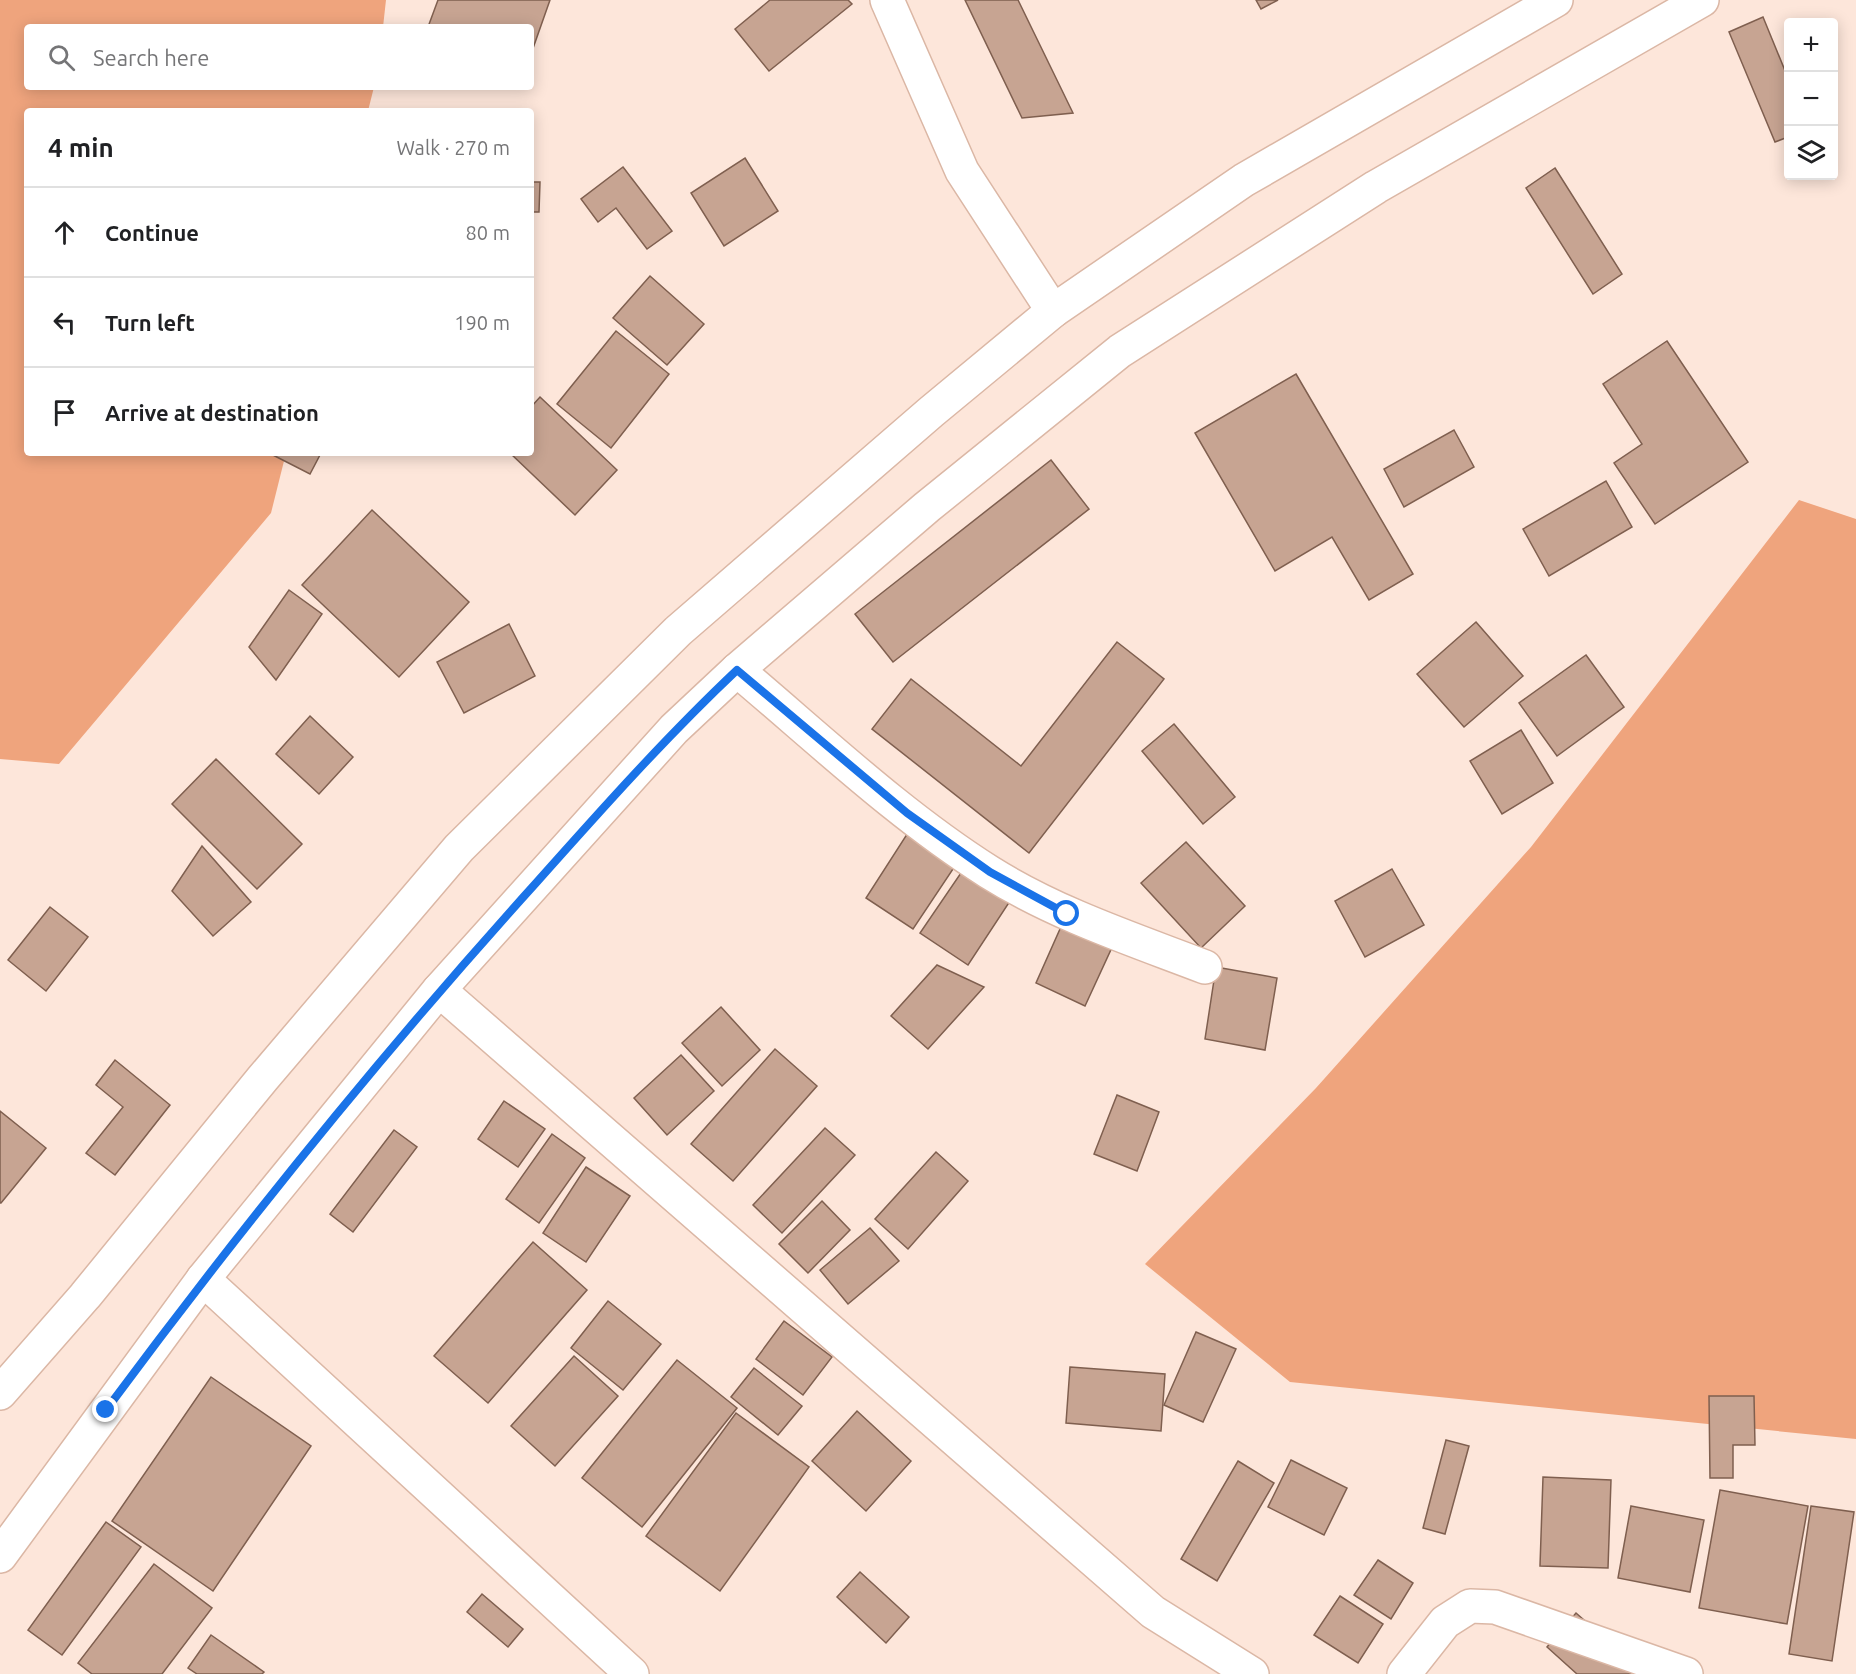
<!DOCTYPE html>
<meta charset="utf-8">
<style>
body{margin:0;font-family:Ubuntu,sans-serif;background:#f2f2f2;color:#202124}
.controls{position:absolute;right:18px;top:18px;display:grid;overflow:hidden;border-radius:6px;box-shadow:0 3px 15px #0003}
.controls button{width:54px;height:54px;display:grid;place-items:center;padding:0;border:0;border-bottom:2px solid #e0e0e0;background:#fff;color:#202124;font:30px sans-serif}
.stop{position:absolute;width:18px;height:18px;margin:-14px;border:4px solid #1a73e8;border-radius:50%;background:#fff}
.stop.end{background:#1a73e8;border-color:#fff;box-shadow:0 2px 6px #0008}
.list{margin:0;padding:0;list-style:none}
h2{display:flex;justify-content:space-between;align-items:center;height:78px;margin:0;padding:0 24px;font-size:26px}
h2 small{font-size:20px;font-weight:400;color:#757577}
.list li{display:grid;grid-template-columns:39px 1fr auto;gap:18px;align-items:center;box-sizing:border-box;height:90px;padding:0 24px;border-top:2px solid #e0e0e0}
.list b{display:block;font-size:22px;white-space:nowrap}
.list em{font-size:20px;font-style:normal;color:#757577}
.icon{flex:none;width:33px;height:33px;fill:none;stroke:currentColor;stroke-width:2;stroke-linecap:round;stroke-linejoin:round}
.map{position:relative;flex:none;width:1856px;height:1674px;overflow:hidden}
.search{position:absolute;background:#fff;box-shadow:0 3px 15px #0003;left:24px;top:24px;width:510px;height:66px;display:flex;align-items:center;gap:15px;box-sizing:border-box;padding:0 21px;border-radius:6px;color:#757577;font-size:22px}
.panel{position:absolute;background:#fff;box-shadow:0 3px 15px #0003;left:24px;top:108px;width:510px;height:348px;border-radius:6px}
.map>svg:first-child{display:block}
.green{fill:#efa47d}
.building{fill:#c7a492;stroke:#7f5f4f;stroke-width:1.5}
.lines{fill:none;stroke-linecap:round;stroke-linejoin:round}
.street-casing{stroke:#dbb7a5;stroke-width:36}
.secondary-casing{stroke:#dbb7a5;stroke-width:36}
.street{stroke:#fff;stroke-width:33}
.secondary{stroke:#fff;stroke-width:33}
.route{stroke:#1a73e8;stroke-width:8}
</style>
<div class="map">
<svg width="1856" height="1674" viewBox="0 0 1856 1674">
<rect width="100%" height="100%" fill="#fde6da"/>
<g class="green">
<polygon points="0,0 386,0 383,27 27,27 27,87 374,87 368,111 27,111 27,453 286,453 271,513 59,764 0,759"/>
<polygon points="1799,500 1856,519 1856,1439 1290,1382 1145,1264 1316,1088 1531,847"/>
</g>
<g class="building">
<polygon points="438,0 550,0 531,54 531,27 428,27"/>
<polygon points="770,0 848,0 852,4 769,71 735,29"/>
<polygon points="965,0 1018,0 1073,113 1022,118"/>
<polygon points="1256,0 1278,0 1261,9"/>
<polygon points="1763,17 1788,78 1788,137 1775,142 1729,32"/>
<polygon points="745,158 778,211 724,246 691,193"/>
<polygon points="623,167 672,231 647,249 616,208 598,222 581,199"/>
<polygon points="1555,168 1622,274 1593,294 1526,188"/>
<polygon points="531,182 540,182 539,212 531,212"/>
<polygon points="650,276 704,324 667,365 613,318"/>
<polygon points="616,331 669,374 611,448 557,404"/>
<polygon points="1667,341 1748,462 1655,524 1614,463 1642,444 1603,384"/>
<polygon points="1296,374 1413,574 1369,600 1332,537 1275,571 1195,433"/>
<polygon points="540,397 617,470 575,515 510,453 531,453 531,407"/>
<polygon points="1454,430 1474,467 1404,507 1384,469"/>
<polygon points="269,453 321,453 310,474"/>
<polygon points="1051,460 1089,509 893,662 855,614"/>
<polygon points="1606,481 1632,527 1549,576 1523,529"/>
<polygon points="372,510 469,602 399,677 302,585"/>
<polygon points="289,590 322,614 276,680 249,647"/>
<polygon points="1476,622 1523,676 1464,727 1417,674"/>
<polygon points="509,624 535,676 464,713 437,662"/>
<polygon points="1117,642 1164,679 1029,853 872,729 911,679 1021,766"/>
<polygon points="1586,655 1624,707 1557,756 1519,703"/>
<polygon points="310,716 353,757 319,794 276,754"/>
<polygon points="1174,724 1235,797 1203,824 1142,751"/>
<polygon points="1521,730 1553,783 1502,814 1470,761"/>
<polygon points="216,759 302,844 257,889 172,804"/>
<polygon points="911,828 959,860 913,929 866,898"/>
<polygon points="1186,842 1245,906 1201,948 1141,883"/>
<polygon points="202,846 251,902 213,936 172,891"/>
<polygon points="965,867 1012,898 968,965 920,933"/>
<polygon points="1392,869 1424,925 1365,957 1335,901"/>
<polygon points="50,907 88,937 46,991 8,960"/>
<polygon points="1064,920 1114,943 1085,1006 1036,983"/>
<polygon points="937,965 984,987 928,1049 891,1016"/>
<polygon points="1216,967 1277,978 1265,1050 1205,1039"/>
<polygon points="721,1007 760,1050 722,1086 682,1043"/>
<polygon points="775,1049 817,1086 733,1181 691,1144"/>
<polygon points="681,1055 714,1091 667,1135 634,1098"/>
<polygon points="115,1060 170,1105 115,1175 86,1153 123,1107 96,1085"/>
<polygon points="1117,1095 1159,1112 1137,1171 1094,1154"/>
<polygon points="504,1101 545,1129 518,1167 478,1139"/>
<polygon points="0,1111 46,1148 1,1203 0,1203"/>
<polygon points="825,1128 855,1155 782,1233 753,1205"/>
<polygon points="394,1130 417,1147 353,1232 330,1214"/>
<polygon points="552,1134 585,1158 539,1223 506,1199"/>
<polygon points="936,1152 968,1181 908,1249 875,1219"/>
<polygon points="586,1167 630,1196 586,1262 543,1233"/>
<polygon points="822,1201 850,1230 808,1273 779,1244"/>
<polygon points="870,1228 899,1261 848,1304 820,1270"/>
<polygon points="533,1242 587,1290 488,1403 434,1356"/>
<polygon points="608,1301 661,1344 623,1390 571,1348"/>
<polygon points="784,1321 832,1357 803,1395 756,1359"/>
<polygon points="1196,1332 1236,1349 1203,1422 1164,1405"/>
<polygon points="574,1356 618,1396 555,1466 511,1426"/>
<polygon points="677,1360 737,1408 642,1527 582,1478"/>
<polygon points="1070,1367 1165,1374 1161,1431 1066,1423"/>
<polygon points="754,1368 802,1406 778,1435 731,1397"/>
<polygon points="211,1377 311,1446 213,1591 112,1521"/>
<polygon points="1709,1396 1754,1396 1755,1445 1733,1445 1733,1478 1710,1478"/>
<polygon points="857,1411 911,1461 866,1511 812,1461"/>
<polygon points="736,1413 809,1467 720,1591 646,1536"/>
<polygon points="1446,1440 1469,1446 1445,1534 1423,1528"/>
<polygon points="1291,1460 1347,1488 1324,1535 1268,1507"/>
<polygon points="1238,1461 1274,1483 1217,1581 1181,1559"/>
<polygon points="1543,1477 1611,1480 1608,1568 1540,1566"/>
<polygon points="1720,1490 1808,1506 1787,1624 1699,1608"/>
<polygon points="1631,1506 1704,1520 1690,1592 1618,1578"/>
<polygon points="1811,1506 1854,1512 1832,1661 1789,1654"/>
<polygon points="106,1522 141,1547 62,1655 28,1630"/>
<polygon points="1378,1560 1413,1583 1391,1619 1354,1595"/>
<polygon points="154,1564 212,1608 162,1674 92,1674 78,1663"/>
<polygon points="860,1572 909,1617 886,1643 837,1597"/>
<polygon points="482,1594 523,1629 508,1647 467,1612"/>
<polygon points="1340,1596 1383,1624 1358,1663 1314,1635"/>
<polygon points="1576,1613 1639,1668 1633,1674 1577,1674 1547,1647"/>
<polygon points="211,1635 264,1672 262,1674 197,1674 188,1668"/>
</g>
<g class="lines">
<defs>
<g id="street">
<polyline points="887,0 962,171 1053,311"/>
<path d="M737,670c82,69 162,145 252,202 67,42 143,67 216,95"/>
<polyline points="439,990 1153,1612 1252,1674"/>
<polyline points="203,1279 632,1674"/>
<polyline points="1404,1674 1445,1622 1470,1606 1495,1607 1686,1674"/>
</g>
<g id="secondary">
<polyline points="0,1393 85,1296 263,1078 459,848 678,631 931,412 1053,311 1244,180 1556,0"/>
<polyline points="0,1556 203,1279 439,990 674,729 737,670 927,507 1120,351 1376,187 1702,0"/>
</g>
</defs>
<use href="#street" class="street-casing"/>
<use href="#secondary" class="secondary-casing"/>
<use href="#street" class="street"/>
<use href="#secondary" class="secondary"/>
</g>
<g class="lines">
<path class="route" d="M106,1410c135,-182 278,-359 430,-527 65,-73 130,-146 201,-213l170,143 83,59 77,42"/>
</g>
</svg>
<div class="controls">
<button>+</button>
<button>−</button>
<button><svg class="icon" aria-label="layers" viewBox="0 0 24 24"><path d="M12 4l9 5-9 5-9-5zM3 14l9 5 9-5"/></svg></button>
</div>
<div class="stop" style="left:1067px;top:914px"></div>
<div class="stop end" style="left:106px;top:1410px"></div>
<div class="search"><svg class="icon" aria-label="search" viewBox="0 0 24 24"><circle cx="10" cy="10" r="6"/><path d="M15 15l6 6"/></svg>Search here</div>
<section class="panel">
<h2>4 min<small>Walk · 270 m</small></h2>
<ul class="list">
<li><svg class="icon" aria-label="ahead" viewBox="0 0 24 24"><path d="M12 20V5M6 11l6-6 6 6"/></svg><div><b>Continue</b></div><em>80 m</em></li>
<li><svg class="icon" aria-label="left" viewBox="0 0 24 24"><path d="M17 20v-9H6M10 6l-5 5 5 5"/></svg><div><b>Turn left</b></div><em>190 m</em></li>
<li><svg class="icon" aria-label="arrive" viewBox="0 0 24 24"><path d="M6 21V4h12l-3 4 3 4H6"/></svg><div><b>Arrive at destination</b></div></li>
</ul>
</section>
</div>
